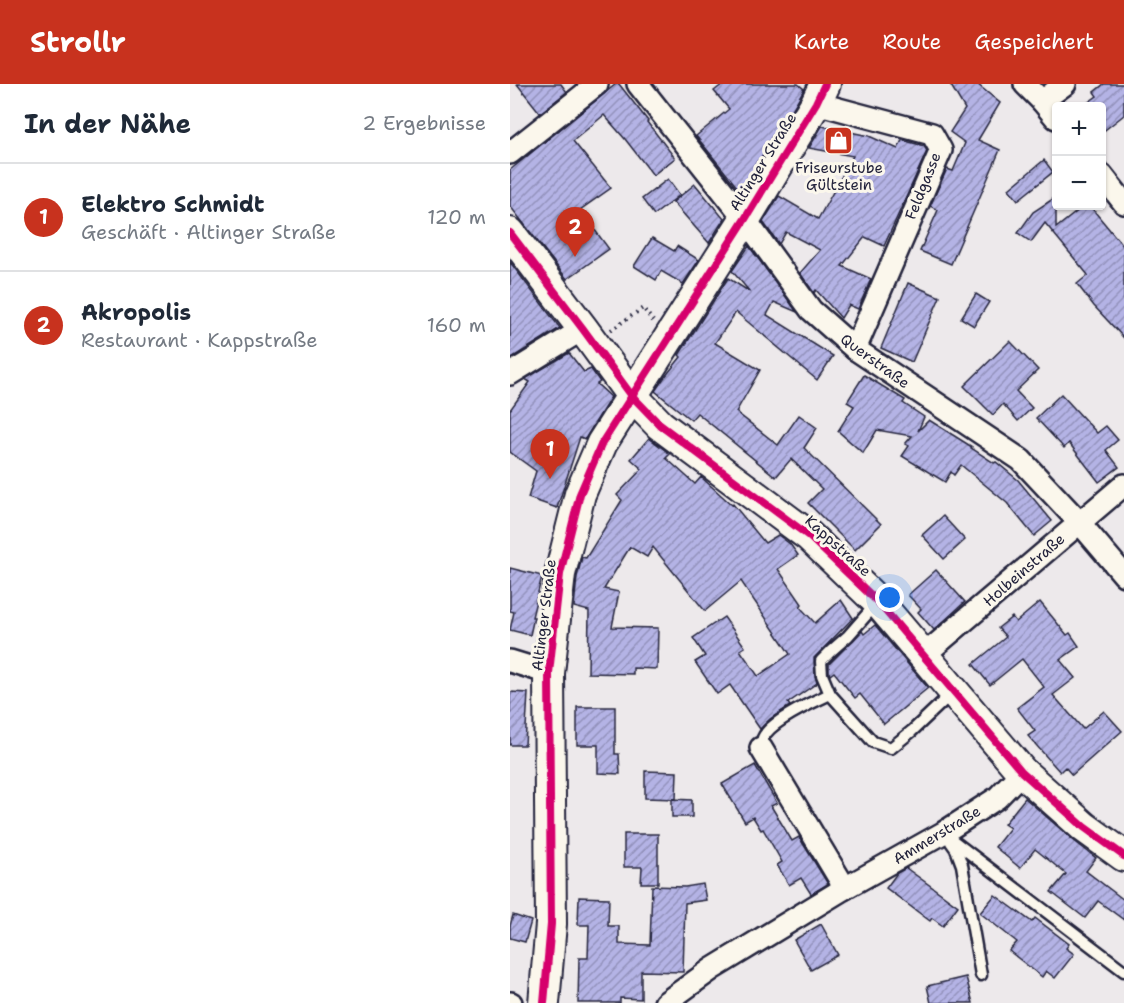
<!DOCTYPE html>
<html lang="de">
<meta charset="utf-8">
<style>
body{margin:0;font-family:"Shantell Sans",sans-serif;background:#f6f6f7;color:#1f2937}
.controls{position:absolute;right:18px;top:18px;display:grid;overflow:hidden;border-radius:6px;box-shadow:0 2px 4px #0004}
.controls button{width:54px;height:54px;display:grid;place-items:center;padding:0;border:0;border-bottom:2px solid #e0e1e3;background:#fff;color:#1f2937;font:30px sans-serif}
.you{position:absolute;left:380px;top:514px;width:21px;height:21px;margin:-15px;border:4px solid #fff;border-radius:50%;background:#1a73e8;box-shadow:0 0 0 9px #1a73e833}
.badge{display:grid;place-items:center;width:39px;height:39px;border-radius:50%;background:#c8321e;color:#fff;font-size:20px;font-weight:700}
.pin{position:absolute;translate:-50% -50px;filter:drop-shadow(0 2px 3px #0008)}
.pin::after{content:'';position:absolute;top:32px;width:21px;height:18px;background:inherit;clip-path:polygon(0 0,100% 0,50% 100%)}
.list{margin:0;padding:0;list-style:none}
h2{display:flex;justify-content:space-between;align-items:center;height:78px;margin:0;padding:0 24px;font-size:26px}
h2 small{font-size:20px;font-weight:400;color:#747a83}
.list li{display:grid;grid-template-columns:39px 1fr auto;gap:18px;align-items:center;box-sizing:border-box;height:108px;padding:0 24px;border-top:2px solid #e0e1e3}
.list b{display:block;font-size:22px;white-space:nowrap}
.list p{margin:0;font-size:20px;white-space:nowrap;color:#747a83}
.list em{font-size:20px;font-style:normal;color:#747a83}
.map{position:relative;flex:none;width:614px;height:919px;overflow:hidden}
header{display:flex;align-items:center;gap:36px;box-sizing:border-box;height:84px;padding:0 30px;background:#c8321e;color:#fff}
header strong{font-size:28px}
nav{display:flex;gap:33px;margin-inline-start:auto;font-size:21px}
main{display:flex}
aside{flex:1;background:#fff}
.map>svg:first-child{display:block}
.building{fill:url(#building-hatch);stroke:#22223b;stroke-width:1.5}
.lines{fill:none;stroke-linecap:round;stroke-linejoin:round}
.lane-casing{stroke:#22223b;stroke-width:15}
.street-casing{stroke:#22223b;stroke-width:26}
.secondary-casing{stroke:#22223b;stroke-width:34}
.path{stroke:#22223b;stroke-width:4;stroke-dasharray:1.5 4.5;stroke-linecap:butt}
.lane{stroke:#fbf7ec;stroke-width:10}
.street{stroke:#fbf7ec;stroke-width:21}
.secondary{stroke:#fbf7ec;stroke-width:30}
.cycleway-casing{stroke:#fbf7ec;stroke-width:11}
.cycleway{stroke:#d6006c;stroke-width:8}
.labels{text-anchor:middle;stroke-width:6;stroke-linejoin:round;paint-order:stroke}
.street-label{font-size:15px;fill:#22223b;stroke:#fbf7ec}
.poi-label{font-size:15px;fill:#22223b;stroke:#fbf7ec}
</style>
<header>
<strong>Strollr</strong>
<nav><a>Karte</a><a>Route</a><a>Gespeichert</a></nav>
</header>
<main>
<aside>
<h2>In der Nähe<small>2 Ergebnisse</small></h2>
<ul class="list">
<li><span class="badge">1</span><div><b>Elektro Schmidt</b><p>Geschäft · Altinger Straße</p></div><em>120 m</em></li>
<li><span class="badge">2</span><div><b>Akropolis</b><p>Restaurant · Kappstraße</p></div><em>160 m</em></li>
</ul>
</aside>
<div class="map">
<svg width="614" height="919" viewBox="0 0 614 919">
<defs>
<pattern id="building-hatch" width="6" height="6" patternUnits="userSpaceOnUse" patternTransform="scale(1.5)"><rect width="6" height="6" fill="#b4b3e5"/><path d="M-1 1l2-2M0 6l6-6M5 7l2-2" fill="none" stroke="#9291bb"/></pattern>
</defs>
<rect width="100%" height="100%" fill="#ede9eb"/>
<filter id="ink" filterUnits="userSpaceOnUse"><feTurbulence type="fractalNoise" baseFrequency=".0167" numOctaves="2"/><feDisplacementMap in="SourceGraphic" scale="12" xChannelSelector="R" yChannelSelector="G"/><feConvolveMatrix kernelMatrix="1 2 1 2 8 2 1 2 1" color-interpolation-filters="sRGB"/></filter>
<g filter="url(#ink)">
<g class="building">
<polygon points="7,0 51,0 57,8 30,29"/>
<polygon points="106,0 109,0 138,37 137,38 165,74 143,91 115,55 94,31 63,57 101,104 70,126 99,165 57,195 0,122 0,86"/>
<polygon points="213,0 288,0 294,5 279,31 261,54 263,56 255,70 247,78 249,80 231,108 186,52 219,25 204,7"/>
<polygon points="440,0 467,0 490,19 468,56 490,66 441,180 410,167 428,126 420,122 437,85 443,87 455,59 440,48 455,25"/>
<polygon points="594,0 614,0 614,31 591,49 591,22 573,22 587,12 584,8"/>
<polygon points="312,42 359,52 388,65 392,56 414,62 417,67 374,162 355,153 332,182 361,195 348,225 339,221 331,234 306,206 304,209 290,189 310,166 276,148 269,160 253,138 269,112 308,135 343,72 299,64"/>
<polygon points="534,76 543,88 508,116 499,105"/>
<polygon points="158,95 170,111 144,131 132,115"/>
<polygon points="185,100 214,135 199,159 163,118"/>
<polygon points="546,113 546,144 574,122 580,122 614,163 614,254 584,222 567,200 578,191 535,139 521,158 508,149 523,128"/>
<polygon points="142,154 164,167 167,162 189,176 173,200 151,187 146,196 124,182"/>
<polygon points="239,162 287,228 264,218 257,231 323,272 307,296 226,228 205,259 250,286 226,328 268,361 289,331 307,344 294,364 371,440 345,466 298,419 312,405 281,375 266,393 187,329 181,336 145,307 154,294 171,273 169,271 218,194 240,208 222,187"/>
<polygon points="0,178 50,244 0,275"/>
<polygon points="398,199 430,213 402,278 371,264"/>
<polygon points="466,210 479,218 464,242 451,234"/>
<polygon points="500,257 528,286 506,307 522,324 508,337 493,320 483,331 454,302"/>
<polygon points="59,269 74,288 81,285 90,298 87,300 101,313 75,355 70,353 47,424 18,414 26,387 0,368 0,326 20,298 15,295"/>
<polygon points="354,291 395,316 393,319 414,333 408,347 419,336 462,363 461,364 484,379 486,378 508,396 542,437 524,452 497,419 451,381 444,391 441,388 435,398 392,372 399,362 395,360 402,352 367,346 353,369 328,347 344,322 337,318"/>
<polygon points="551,310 587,349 596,342 608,356 596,366 609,383 589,398 559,359 554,364 526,334"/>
<polygon points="139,354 160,370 156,374 185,400 191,393 222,421 223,420 255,459 268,451 280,460 288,471 268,485 292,520 290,523 305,539 331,516 343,534 304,574 305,592 307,599 278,619 280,622 260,635 250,645 220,601 207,610 185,578 195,572 183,554 214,533 235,563 230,566 248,592 280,570 231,497 195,527 143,463 137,473 120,463 94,505 109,508 102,543 148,544 147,585 123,584 123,590 78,589 79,527 64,523 67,493 72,473 76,474 112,416 107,411 132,385 121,375"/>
<polygon points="433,432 455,456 434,475 412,451"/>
<polygon points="0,484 32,492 22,533 24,533 20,551 0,546 4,528 0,527"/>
<polygon points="426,486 455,518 424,546 408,528 411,525 398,511"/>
<polygon points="530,518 557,551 560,549 569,562 550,576 565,594 543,611 573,645 594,627 612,647 562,691 555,683 550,688 518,652 525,647 507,624 534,603 512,575 480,601 463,580 496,553 488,544 502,533 506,538"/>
<polygon points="365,541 418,604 374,640 350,610 345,614 324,588 320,591 319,589 319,580 352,547 354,550"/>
<polygon points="0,608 18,609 15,661 0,661"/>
<polygon points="67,623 105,623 105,670 109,670 110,690 88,689 88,661 67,661"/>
<polygon points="245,681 267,719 261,722 282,757 289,753 318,800 301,810 291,794 279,801 267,781 272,778 253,745 251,746 243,733 235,738 212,700"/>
<polygon points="135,687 167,688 166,715 135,714"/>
<polygon points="515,714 563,756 586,774 576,787 614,816 614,836 588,817 575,834 541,808 556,790 525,765 510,784 485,763 500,744 494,740"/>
<polygon points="162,715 182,716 182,733 162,733"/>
<polygon points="114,750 148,750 148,799 131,799 132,783 114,783"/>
<polygon points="396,784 448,822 433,842 422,834 420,837 376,804 387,789"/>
<polygon points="193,800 196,816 175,819 173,888 131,887 131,915 110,914 110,919 68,919 69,874 78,874 79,841 68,841 69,813 99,814 98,842 109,842 109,860 140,861 142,802 175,803"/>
<polygon points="485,811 522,838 525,834 559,860 556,864 564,870 545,894 536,887 532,893 499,867 507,858 470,829"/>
<polygon points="3,831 21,837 15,858 0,854 0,842"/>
<polygon points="311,840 328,871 301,886 284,856"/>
<polygon points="456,893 463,919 421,919 417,902"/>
</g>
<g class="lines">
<defs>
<g id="lane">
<polyline points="320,610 312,591 311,577 321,567 338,552 366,520"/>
<path d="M251,664c1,-3 1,-7 2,-10 7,-17 50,-36 67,-44l43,48 18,6 21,-17 41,-39"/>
<polyline points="433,749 614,887"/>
<polyline points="441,758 446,765 452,781 471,891"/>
</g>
<g id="street">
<polyline points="128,0 235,135 301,226 345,265 511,376 569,438 614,491"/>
<polyline points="515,0 532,17 546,34"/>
<polyline points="532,17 555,0"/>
<polyline points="306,19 422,50 431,66 345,265"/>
<polyline points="0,69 87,0"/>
<polyline points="592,91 614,119"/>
<polyline points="0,290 73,245"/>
<polyline points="414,571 614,401"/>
<polyline points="0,577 39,589"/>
<polyline points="251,664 335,804"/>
<polyline points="0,919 1,919"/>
<polyline points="155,919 202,885 335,804 433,749 487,714 512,688"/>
</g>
<g id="secondary">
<polyline points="0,149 73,245 122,312 150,341 299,452 368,518 512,688 574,743 614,772"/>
<polyline points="34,919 41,840 39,589 50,490 70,410 92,359 235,135 306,19 315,0"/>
</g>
</defs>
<use href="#lane" class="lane-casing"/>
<use href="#street" class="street-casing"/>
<use href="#secondary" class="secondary-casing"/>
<polyline class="path" points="101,246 133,224 143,237"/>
<use href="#lane" class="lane"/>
<use href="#street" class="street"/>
<use href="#secondary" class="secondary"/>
<defs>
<g id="cycleway">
<polyline points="0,149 73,245 122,312 150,341 299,452 368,518 512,688 574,743 614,772"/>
<polyline points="34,919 41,840 39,589 50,490 70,410 92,359 235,135 306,19 315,0"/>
</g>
</defs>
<use href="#cycleway" class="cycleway-casing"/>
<use href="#cycleway" class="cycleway"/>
</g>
</g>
<defs>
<symbol id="shop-square" viewBox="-11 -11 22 22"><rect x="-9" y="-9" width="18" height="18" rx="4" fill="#c8321e" stroke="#fbf7ec"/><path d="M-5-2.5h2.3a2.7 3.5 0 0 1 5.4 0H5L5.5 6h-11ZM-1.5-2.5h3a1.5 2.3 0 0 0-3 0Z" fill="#fff"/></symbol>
</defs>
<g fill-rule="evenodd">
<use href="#shop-square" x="312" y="40" width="33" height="33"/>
</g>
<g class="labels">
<g class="street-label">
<text transform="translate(253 78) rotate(-58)" y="5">Altinger Straße</text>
<text transform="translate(413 102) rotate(-68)" y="5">Feldgasse</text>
<text transform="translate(365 277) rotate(36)" y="5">Querstraße</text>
<text transform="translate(328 462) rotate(42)" y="5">Kappstraße</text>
<text transform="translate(514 486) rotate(-41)" y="5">Holbeinstraße</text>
<text transform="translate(34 531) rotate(-83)" y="5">Altinger Straße</text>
<text transform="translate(427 751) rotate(-31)" y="5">Ammerstraße</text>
</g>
<g class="poi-label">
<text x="329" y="89">Friseurstube<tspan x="329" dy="17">Gültstein</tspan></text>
</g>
</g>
</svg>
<div class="controls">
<button>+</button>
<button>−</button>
</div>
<div class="you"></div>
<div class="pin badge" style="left:40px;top:395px">1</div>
<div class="pin badge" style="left:65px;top:173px">2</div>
</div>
</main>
